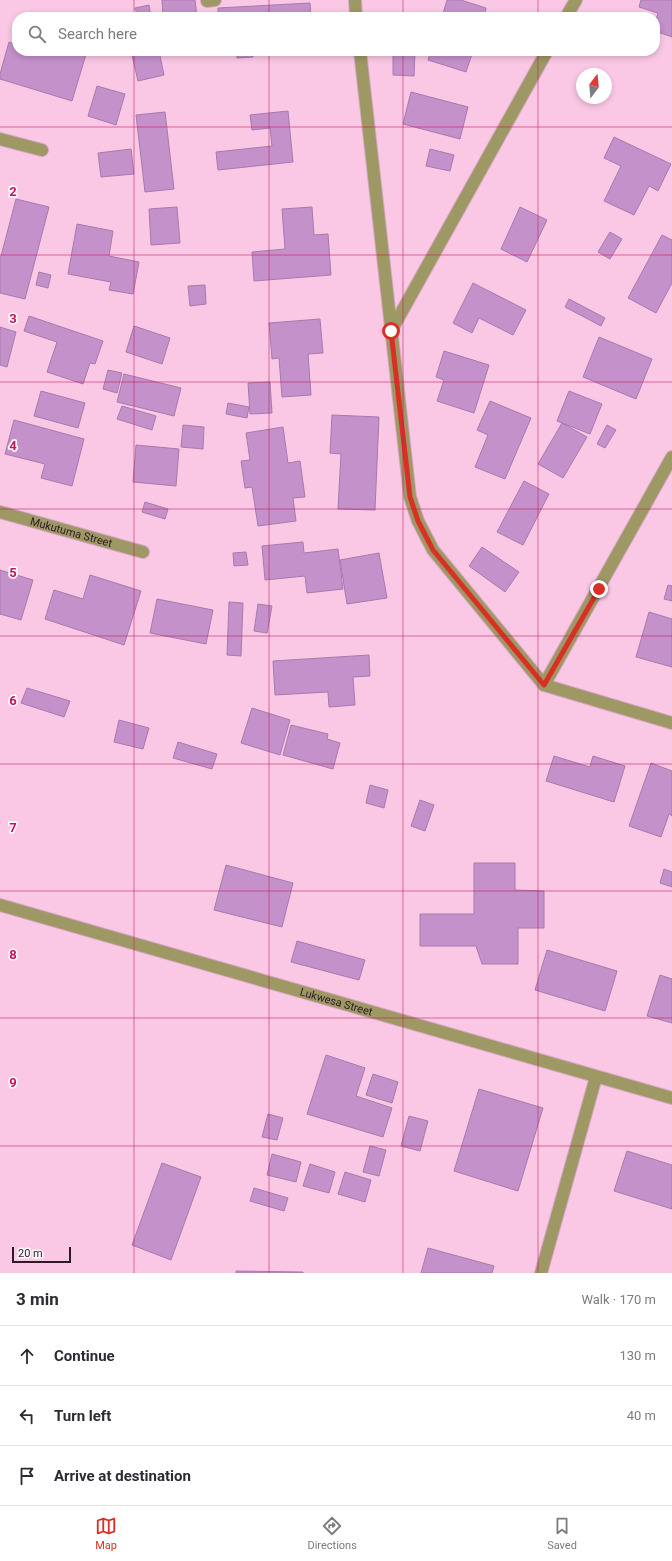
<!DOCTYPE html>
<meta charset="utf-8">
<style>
body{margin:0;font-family:Roboto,sans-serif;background:#f7f7f7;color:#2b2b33}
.compass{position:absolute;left:576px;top:68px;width:36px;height:36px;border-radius:50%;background:#fff;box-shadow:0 2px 6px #0003;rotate:16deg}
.scale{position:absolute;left:12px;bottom:10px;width:59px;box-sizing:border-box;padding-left:4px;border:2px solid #2f1927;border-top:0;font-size:11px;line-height:14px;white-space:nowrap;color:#2f1927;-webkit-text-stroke:3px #fff8fc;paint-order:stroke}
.stop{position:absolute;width:12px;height:12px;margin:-9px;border:3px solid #d93025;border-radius:50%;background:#fff}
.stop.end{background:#d93025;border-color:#fff;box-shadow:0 1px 4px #0008}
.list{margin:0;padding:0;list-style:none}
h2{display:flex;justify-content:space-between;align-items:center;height:52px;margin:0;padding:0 16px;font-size:17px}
h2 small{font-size:13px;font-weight:400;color:#7c7c81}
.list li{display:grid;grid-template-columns:26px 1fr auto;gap:12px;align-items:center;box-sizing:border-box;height:60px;padding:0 16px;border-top:1px solid #e1e1e2}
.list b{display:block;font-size:15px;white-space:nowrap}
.list em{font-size:13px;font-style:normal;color:#7c7c81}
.icon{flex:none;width:22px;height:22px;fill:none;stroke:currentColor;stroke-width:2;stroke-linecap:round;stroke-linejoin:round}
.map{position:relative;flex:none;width:672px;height:1273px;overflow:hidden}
.search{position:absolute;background:#fff;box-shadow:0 2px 6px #0003;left:12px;right:12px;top:12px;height:44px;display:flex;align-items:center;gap:10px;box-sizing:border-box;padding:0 14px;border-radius:16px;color:#7c7c81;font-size:15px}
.sheet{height:232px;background:#fff}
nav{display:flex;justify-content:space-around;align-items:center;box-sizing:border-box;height:56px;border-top:1px solid #e1e1e2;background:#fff;font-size:11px;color:#7c7c81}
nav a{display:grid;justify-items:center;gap:2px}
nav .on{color:#d93025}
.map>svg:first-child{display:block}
.building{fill:#c491ca;stroke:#a67bac}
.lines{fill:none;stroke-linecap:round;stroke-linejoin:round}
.minor-casing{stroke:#d5a8c3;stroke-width:14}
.minor{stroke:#9e9864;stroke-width:12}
.route{stroke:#d93025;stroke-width:5}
.grid{fill:none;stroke:#c2185b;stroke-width:1;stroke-opacity:0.55}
.labels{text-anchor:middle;stroke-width:3.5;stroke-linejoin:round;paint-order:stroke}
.street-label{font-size:11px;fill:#2f1927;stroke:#fff8fc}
.grid-label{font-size:13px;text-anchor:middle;font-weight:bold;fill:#c2185b;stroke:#fff8fc;stroke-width:3.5;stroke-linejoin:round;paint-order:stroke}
</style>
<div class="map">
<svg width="672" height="1273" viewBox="0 0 672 1273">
<rect width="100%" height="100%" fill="#fac8e5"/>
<g class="building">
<polygon points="162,0 195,0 197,17 163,17"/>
<polygon points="447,0 461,0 486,8 484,17 442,17"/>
<polygon points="641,0 672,0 672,37 655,31 655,23 658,13 639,7"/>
<polygon points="310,3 311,17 218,17 218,8"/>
<polygon points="149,5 151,17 138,17 135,8"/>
<polygon points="9,42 17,45 17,51 87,51 72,101 0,79 0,74"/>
<polygon points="131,51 159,51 164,75 138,81"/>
<polygon points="167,51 201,51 201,52 167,55"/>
<polygon points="237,51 253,51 253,57 237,58"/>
<polygon points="393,51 415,51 414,76 393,75"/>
<polygon points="431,51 473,51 466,72 428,60"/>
<polygon points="97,86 125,94 116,125 88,116"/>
<polygon points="411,92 468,107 460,139 403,124"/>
<polygon points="288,111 293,162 218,170 216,152 272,146 270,128 252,130 250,115"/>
<polygon points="165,112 174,189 145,192 136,115"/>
<polygon points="614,137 671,164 658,191 649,186 634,215 604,201 621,166 604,158"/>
<polygon points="131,149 134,174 101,177 98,153"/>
<polygon points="430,149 454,155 450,171 426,166"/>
<polygon points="16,199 49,207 25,299 0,293 0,260"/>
<polygon points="177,207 180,243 151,245 149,209"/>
<polygon points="312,207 314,235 328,234 331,275 254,281 252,252 285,249 282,209"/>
<polygon points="520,207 547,220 527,262 501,249"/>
<polygon points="77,224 113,231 109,256 139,262 133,294 109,290 111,282 68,274"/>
<polygon points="610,232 622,239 610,259 598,252"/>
<polygon points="662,235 672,240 672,283 656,313 628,298"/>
<polygon points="39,272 51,275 48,288 36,285"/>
<polygon points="473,283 526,310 513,335 479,318 472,333 453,323"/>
<polygon points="205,285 206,304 190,306 188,286"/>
<polygon points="569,299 605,318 601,326 565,307"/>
<polygon points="29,316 103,341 95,364 90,363 83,384 47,372 57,342 24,331"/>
<polygon points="320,319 323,353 308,354 311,395 282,397 279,358 272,359 269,323"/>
<polygon points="134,326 170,338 162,364 126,352"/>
<polygon points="0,327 16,332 7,367 0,365"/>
<polygon points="599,337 652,359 636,399 583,377"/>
<polygon points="444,351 489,365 474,413 437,401 444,380 436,377"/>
<polygon points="108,370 122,373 117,393 103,389"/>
<polygon points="124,374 181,388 174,416 117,402"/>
<polygon points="270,382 272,413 250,414 248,383"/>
<polygon points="41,391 85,403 78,428 34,416"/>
<polygon points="569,391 602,404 590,434 557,421"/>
<polygon points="490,401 531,418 505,479 475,467 488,435 477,430"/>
<polygon points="228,403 249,407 247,418 226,414"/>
<polygon points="122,406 156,416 152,430 117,419"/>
<polygon points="332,415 379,417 375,510 338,509 341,454 330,453"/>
<polygon points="14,420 84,439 72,486 41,478 45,464 5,454"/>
<polygon points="562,423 587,437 563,478 538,464"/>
<polygon points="183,425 204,427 203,449 181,447"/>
<polygon points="607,425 616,430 605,448 597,444"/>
<polygon points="283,427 288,463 300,461 305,497 293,498 296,521 258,526 252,487 245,488 241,461 250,460 246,433"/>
<polygon points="136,445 179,449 176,486 133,482"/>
<polygon points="524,481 549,494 523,545 497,532"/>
<polygon points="145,502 168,509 165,519 142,512"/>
<polygon points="303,542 304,553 338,549 343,589 307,593 305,576 265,580 262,546"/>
<polygon points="482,547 519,572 505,592 469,566"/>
<polygon points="246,552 248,565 234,566 233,553"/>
<polygon points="379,553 387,598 347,604 340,560"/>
<polygon points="0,570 33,580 21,620 0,614"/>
<polygon points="90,575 141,591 124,645 45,619 54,590 83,599"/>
<polygon points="668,585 672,586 672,601 664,599"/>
<polygon points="157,599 213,610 206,644 150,633"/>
<polygon points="229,602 243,603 241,656 227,655"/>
<polygon points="258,604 272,606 267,633 254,631"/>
<polygon points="649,612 672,619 672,667 636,657"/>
<polygon points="369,655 370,676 353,677 355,705 329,707 328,692 275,695 273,661"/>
<polygon points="27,688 70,701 64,717 21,703"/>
<polygon points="252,708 290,720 280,755 241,743"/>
<polygon points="119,720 149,728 143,749 114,742"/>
<polygon points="291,725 328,734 327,739 340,743 333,769 283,755"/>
<polygon points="178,742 217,754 212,769 173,758"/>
<polygon points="554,756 590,767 593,756 625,766 614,802 546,781"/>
<polygon points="651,763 672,771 672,816 669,814 661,837 629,826"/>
<polygon points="370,785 388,790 384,808 366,803"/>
<polygon points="420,800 434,805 425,831 411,826"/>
<polygon points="474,863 515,863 515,890 544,891 544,928 518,928 518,964 482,964 476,946 420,946 420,914 474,914"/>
<polygon points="226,865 293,883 282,927 214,910"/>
<polygon points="664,869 672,872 672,887 660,883"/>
<polygon points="297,941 365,960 359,980 291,962"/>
<polygon points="547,950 617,971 605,1011 535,990"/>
<polygon points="660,975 672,979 672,1023 647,1016"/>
<polygon points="326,1055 365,1068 356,1096 392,1108 383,1137 307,1114"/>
<polygon points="373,1074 398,1082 392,1103 366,1095"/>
<polygon points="479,1089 543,1108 518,1191 454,1171"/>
<polygon points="268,1114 283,1118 277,1140 262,1137"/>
<polygon points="409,1116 428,1121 420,1151 401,1146"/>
<polygon points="370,1146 386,1150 379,1176 363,1172"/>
<polygon points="627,1151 672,1165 672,1209 614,1191"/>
<polygon points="272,1154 301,1162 296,1182 267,1175"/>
<polygon points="162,1163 201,1177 171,1260 132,1245"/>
<polygon points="310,1164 335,1172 329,1193 303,1186"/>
<polygon points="345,1172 371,1180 365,1202 338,1194"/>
<polygon points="254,1188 288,1198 284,1211 250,1201"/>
<polygon points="428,1248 494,1266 492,1273 421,1273"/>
<polygon points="236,1271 303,1272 303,1273 236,1273"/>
</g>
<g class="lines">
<defs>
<g id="minor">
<polyline points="355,0 356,17"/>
<polyline points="207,1 215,0"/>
<polyline points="566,17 576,0"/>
<polyline points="360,51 410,497 418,521 433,550 544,685 672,723"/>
<polyline points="0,139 42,150"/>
<polyline points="391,331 547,51"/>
<path id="s1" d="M0,512l143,40"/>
<polyline points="544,685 672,457"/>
<path id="s2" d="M0,905l672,193"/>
<polyline points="541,1273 596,1077"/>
</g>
</defs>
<use href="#minor" class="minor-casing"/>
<use href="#minor" class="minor"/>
</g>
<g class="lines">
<polyline class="route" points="391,331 410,497 418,521 433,550 544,685 599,589"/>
</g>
<path class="grid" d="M134,0v17M269,0v17M403,0v17M538,0v17M134,51v1222M269,51v1222M403,51v1222M538,51v1222M0,127h672M0,255h672M0,382h672M0,509h672M0,636h672M0,764h672M0,891h672M0,1018h672M0,1146h672"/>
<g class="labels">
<g class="street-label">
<text dy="4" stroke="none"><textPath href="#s1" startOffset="74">Mukutuma Street</textPath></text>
<text dy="4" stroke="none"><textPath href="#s2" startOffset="350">Lukwesa Street</textPath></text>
</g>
</g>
<g class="grid-label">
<text x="13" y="196">2</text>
<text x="13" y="323">3</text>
<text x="13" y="450">4</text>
<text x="13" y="577">5</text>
<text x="13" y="705">6</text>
<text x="13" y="832">7</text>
<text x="13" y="959">8</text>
<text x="13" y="1087">9</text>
</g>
</svg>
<svg class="compass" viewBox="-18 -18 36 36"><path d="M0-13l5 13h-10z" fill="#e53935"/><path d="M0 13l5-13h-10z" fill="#7c7c81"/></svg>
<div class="scale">20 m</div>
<div class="stop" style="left:391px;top:331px"></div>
<div class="stop end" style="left:599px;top:589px"></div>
<div class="search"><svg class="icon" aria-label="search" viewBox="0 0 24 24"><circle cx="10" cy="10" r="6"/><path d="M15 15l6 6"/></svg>Search here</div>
</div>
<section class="sheet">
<h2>3 min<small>Walk · 170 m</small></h2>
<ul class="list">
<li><svg class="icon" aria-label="ahead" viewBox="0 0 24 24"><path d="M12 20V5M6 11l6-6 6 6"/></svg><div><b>Continue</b></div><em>130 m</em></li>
<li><svg class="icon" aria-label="left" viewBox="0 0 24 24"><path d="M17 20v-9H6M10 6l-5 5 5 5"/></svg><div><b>Turn left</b></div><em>40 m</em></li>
<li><svg class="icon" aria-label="arrive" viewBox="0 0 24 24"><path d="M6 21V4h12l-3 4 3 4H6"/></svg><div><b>Arrive at destination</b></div></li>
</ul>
</section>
<nav>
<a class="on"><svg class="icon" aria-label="map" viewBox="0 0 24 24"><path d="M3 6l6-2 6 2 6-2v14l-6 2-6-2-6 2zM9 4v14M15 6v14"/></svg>Map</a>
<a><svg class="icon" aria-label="directions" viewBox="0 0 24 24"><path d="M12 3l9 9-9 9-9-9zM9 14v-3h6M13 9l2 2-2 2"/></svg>Directions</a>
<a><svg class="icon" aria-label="saved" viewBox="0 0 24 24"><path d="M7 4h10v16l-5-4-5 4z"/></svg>Saved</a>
</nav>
